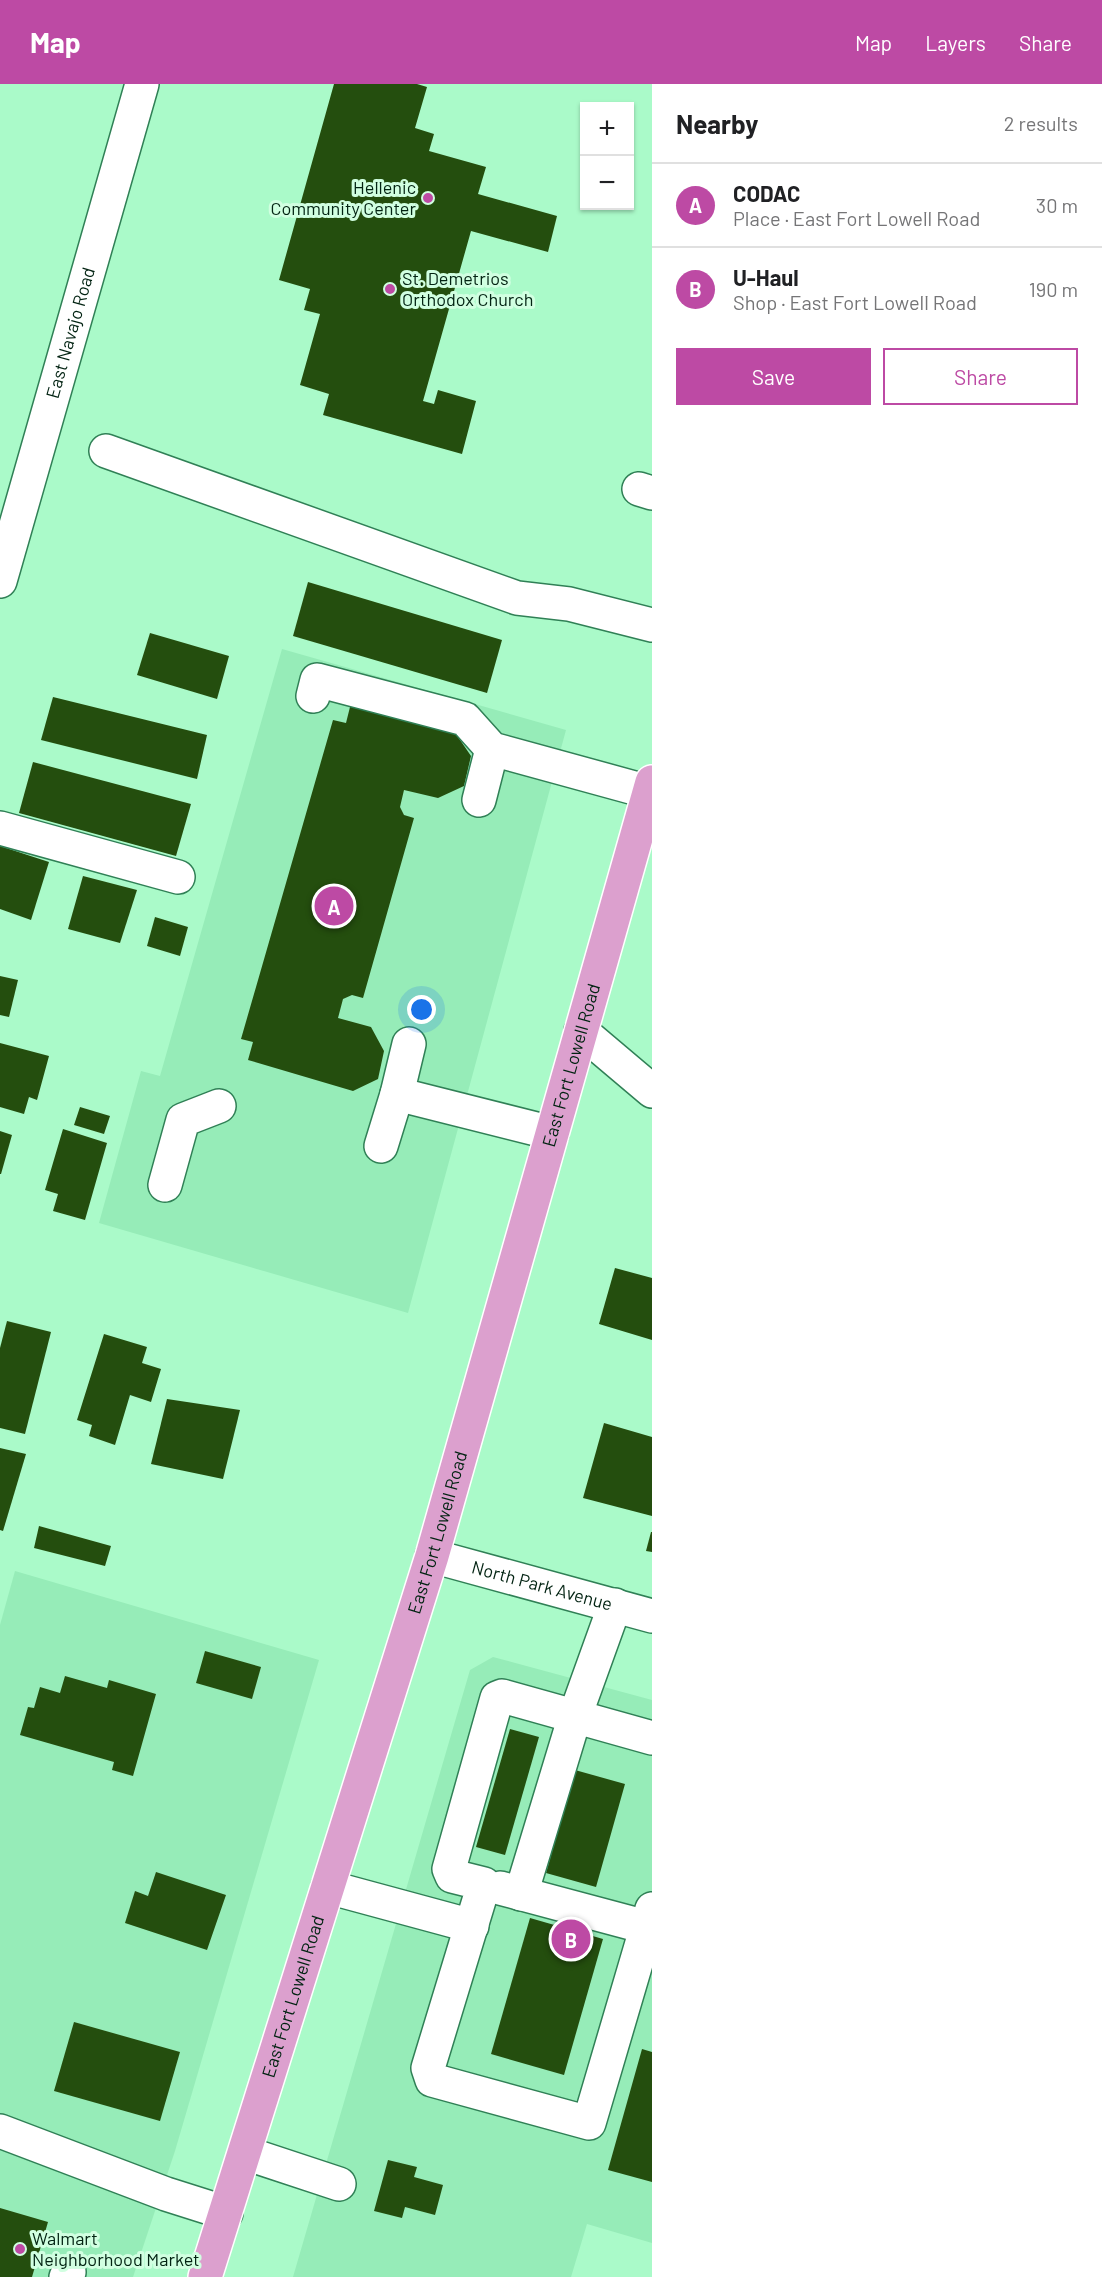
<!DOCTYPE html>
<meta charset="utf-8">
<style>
body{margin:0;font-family:Barlow,sans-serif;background:#f2f2f2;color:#202124}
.controls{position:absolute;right:18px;top:18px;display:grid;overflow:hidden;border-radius:0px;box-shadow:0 2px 4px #0004}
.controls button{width:54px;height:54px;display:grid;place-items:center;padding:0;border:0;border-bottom:2px solid #e0e0e0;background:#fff;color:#202124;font:30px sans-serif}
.you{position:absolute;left:422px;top:926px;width:21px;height:21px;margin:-15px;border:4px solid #fff;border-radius:50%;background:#1a73e8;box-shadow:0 0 0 9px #1a73e833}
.badge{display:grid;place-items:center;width:39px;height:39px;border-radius:50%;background:#bd4aa4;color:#fff;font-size:20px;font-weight:700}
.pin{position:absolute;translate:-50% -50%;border:3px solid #fff;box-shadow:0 2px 6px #0006}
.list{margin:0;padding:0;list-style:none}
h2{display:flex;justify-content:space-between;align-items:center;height:78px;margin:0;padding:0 24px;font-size:26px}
h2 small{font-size:20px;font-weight:400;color:#757577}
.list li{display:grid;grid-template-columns:39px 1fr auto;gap:18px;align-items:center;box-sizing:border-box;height:84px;padding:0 24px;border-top:2px solid #e0e0e0}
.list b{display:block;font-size:22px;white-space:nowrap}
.list p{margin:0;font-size:20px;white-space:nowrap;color:#757577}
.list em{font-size:20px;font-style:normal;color:#757577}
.actions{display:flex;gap:12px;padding:18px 24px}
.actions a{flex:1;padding:14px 0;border:2px solid #bd4aa4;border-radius:0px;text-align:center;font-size:21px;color:#bd4aa4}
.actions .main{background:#bd4aa4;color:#fff}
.map{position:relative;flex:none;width:652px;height:2193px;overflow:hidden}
header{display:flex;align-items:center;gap:36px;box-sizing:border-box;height:84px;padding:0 30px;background:#bd4aa4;color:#fff}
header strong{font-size:28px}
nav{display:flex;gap:33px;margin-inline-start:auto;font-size:21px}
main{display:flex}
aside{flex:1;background:#fff}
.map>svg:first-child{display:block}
.built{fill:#96ecb8}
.building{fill:#244e0e}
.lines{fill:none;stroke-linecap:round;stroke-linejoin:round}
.minor-casing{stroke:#308056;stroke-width:36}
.major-casing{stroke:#fff;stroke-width:36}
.minor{stroke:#fff;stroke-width:33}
.major{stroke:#dca0ce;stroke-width:33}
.poi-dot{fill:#bd4aa4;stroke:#d1ffe1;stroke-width:2}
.labels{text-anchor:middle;stroke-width:6;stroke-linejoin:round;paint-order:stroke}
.poi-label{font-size:18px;fill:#022312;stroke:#d1ffe1;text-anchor:start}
.street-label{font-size:18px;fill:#022312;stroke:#d1ffe1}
</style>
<header>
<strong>Map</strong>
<nav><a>Map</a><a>Layers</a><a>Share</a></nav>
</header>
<main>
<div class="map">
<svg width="652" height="2193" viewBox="0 0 652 2193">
<rect width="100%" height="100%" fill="#aafac9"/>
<g class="built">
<polygon points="282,565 566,646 408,1229 99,1139 141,987 160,992"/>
<polygon points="15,1487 319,1576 175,2067 133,2193 0,2193 0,1541"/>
<polygon points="493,1573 652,1616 652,2159 587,2140 571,2193 293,2193 470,1586"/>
</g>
<g class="building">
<polygon points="334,0 417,0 427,3 415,44 434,50 429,67 486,83 478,110 557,132 548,168 471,147 423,317 434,320 438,306 476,317 462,370 323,331 329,310 300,301 320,230 304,226 310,205 279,196"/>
<polygon points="308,498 502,556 487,609 293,552"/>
<polygon points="150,549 229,572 217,615 137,591"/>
<polygon points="53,613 207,651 197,695 41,656"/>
<polygon points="351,619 456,650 471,672 464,702 438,714 404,706 400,723 404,731 414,734 363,914 352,911 343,915 338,934 371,943 384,967 378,995 353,1007 248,976 253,958 241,955 333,636 346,639"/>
<polygon points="33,678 191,720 176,772 19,729"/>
<polygon points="0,762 49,778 31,836 0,825"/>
<polygon points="83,792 137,806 120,859 68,845"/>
<polygon points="155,833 188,843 180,872 147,862"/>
<polygon points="0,892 18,896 9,933 0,931"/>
<polygon points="0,959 49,972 37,1016 29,1013 24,1030 0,1023"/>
<polygon points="80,1023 110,1032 104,1050 74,1041"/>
<polygon points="63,1045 107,1059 85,1136 53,1127 58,1110 45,1106"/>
<polygon points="0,1047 12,1051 1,1090 0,1090"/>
<polygon points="615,1184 652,1194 652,1256 599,1240"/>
<polygon points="7,1237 51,1248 25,1350 0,1344 0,1264"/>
<polygon points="104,1250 147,1263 142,1279 161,1285 151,1318 130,1311 115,1361 89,1352 92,1341 77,1336"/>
<polygon points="167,1315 240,1326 223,1395 151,1380"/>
<polygon points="604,1339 652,1353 652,1432 583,1414"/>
<polygon points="0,1364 26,1370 3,1447 0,1446"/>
<polygon points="39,1442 111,1462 105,1482 34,1464"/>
<polygon points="651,1448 652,1448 652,1468 646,1467"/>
<polygon points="205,1567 261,1583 252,1615 196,1599"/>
<polygon points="65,1592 107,1604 109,1596 156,1610 133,1692 112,1686 114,1678 20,1651 28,1623 34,1624 40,1603 60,1609"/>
<polygon points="510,1645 539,1653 505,1771 476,1763"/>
<polygon points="575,1686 625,1700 596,1803 546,1789"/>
<polygon points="156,1788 226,1811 207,1866 125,1839 135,1807 148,1812"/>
<polygon points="530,1834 603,1855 564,1991 491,1970"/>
<polygon points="74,1938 180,1968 160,2037 54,2007"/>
<polygon points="642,1965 652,1968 652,2098 608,2086"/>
<polygon points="388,2076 417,2083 414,2093 443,2101 435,2131 405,2123 402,2134 374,2127"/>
<polygon points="0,2124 48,2138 32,2193 0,2193"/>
</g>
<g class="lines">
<defs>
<g id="minor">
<polyline points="106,367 517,514 569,520 652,541"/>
<polyline points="639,405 652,409"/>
<path id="s1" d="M0,497l142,-497"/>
<polyline points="313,612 317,596 465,635 492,665 649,708"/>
<polyline points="479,716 492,665"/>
<polyline points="0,744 178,793"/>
<polyline points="581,947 652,1007"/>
<polyline points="409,960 397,1010 552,1049"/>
<polyline points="381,1062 397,1010"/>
<polyline points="165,1101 183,1036 219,1022"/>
<path id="s2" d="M432,1472l220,60"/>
<polyline points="652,1654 502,1612 497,1614 449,1785 452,1792 484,1800 428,1984 432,1996 589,2039 652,1825"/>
<polyline points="328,1803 472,1842"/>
<polyline points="500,1804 646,1843"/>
<polyline points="521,1810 575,1632 615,1521"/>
<polyline points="0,2047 166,2110 226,2129"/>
<polyline points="245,2069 339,2100"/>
<polyline points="66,2193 69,2188"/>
</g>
<g id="major">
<path id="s3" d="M205,2193l227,-721 220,-774"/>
</g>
</defs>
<use href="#minor" class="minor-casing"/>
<use href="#major" class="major-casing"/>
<use href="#minor" class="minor"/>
<use href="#major" class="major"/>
</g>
<g class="poi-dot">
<circle cx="428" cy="114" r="6"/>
<circle cx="390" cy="205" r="6"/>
<circle cx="20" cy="2165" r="6"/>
</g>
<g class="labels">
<g class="poi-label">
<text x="416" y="110" text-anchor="end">Hellenic<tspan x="416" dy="21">Community Center</tspan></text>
<text x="402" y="201">St. Demetrios<tspan x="402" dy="21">Orthodox Church</tspan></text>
<text x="32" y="2161">Walmart<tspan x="32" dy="21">Neighborhood Market</tspan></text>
</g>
<g class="street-label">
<text dy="6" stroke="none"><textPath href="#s1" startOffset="258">East Navajo Road</textPath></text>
<text dy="6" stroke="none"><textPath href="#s3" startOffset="1266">East Fort Lowell Road</textPath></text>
<text dy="6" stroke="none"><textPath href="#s3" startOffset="780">East Fort Lowell Road</textPath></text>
<text dy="6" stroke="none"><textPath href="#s2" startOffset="114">North Park Avenue</textPath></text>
<text dy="6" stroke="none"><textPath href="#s3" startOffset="294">East Fort Lowell Road</textPath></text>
</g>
</g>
</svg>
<div class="controls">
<button>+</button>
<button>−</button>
</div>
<div class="you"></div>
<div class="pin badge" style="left:334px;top:822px">A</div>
<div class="pin badge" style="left:571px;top:1855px">B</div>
</div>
<aside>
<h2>Nearby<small>2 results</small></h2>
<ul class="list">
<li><span class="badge">A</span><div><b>CODAC</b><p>Place · East Fort Lowell Road</p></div><em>30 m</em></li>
<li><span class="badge">B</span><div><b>U-Haul</b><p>Shop · East Fort Lowell Road</p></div><em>190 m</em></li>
</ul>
<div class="actions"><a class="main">Save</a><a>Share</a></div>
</aside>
</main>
